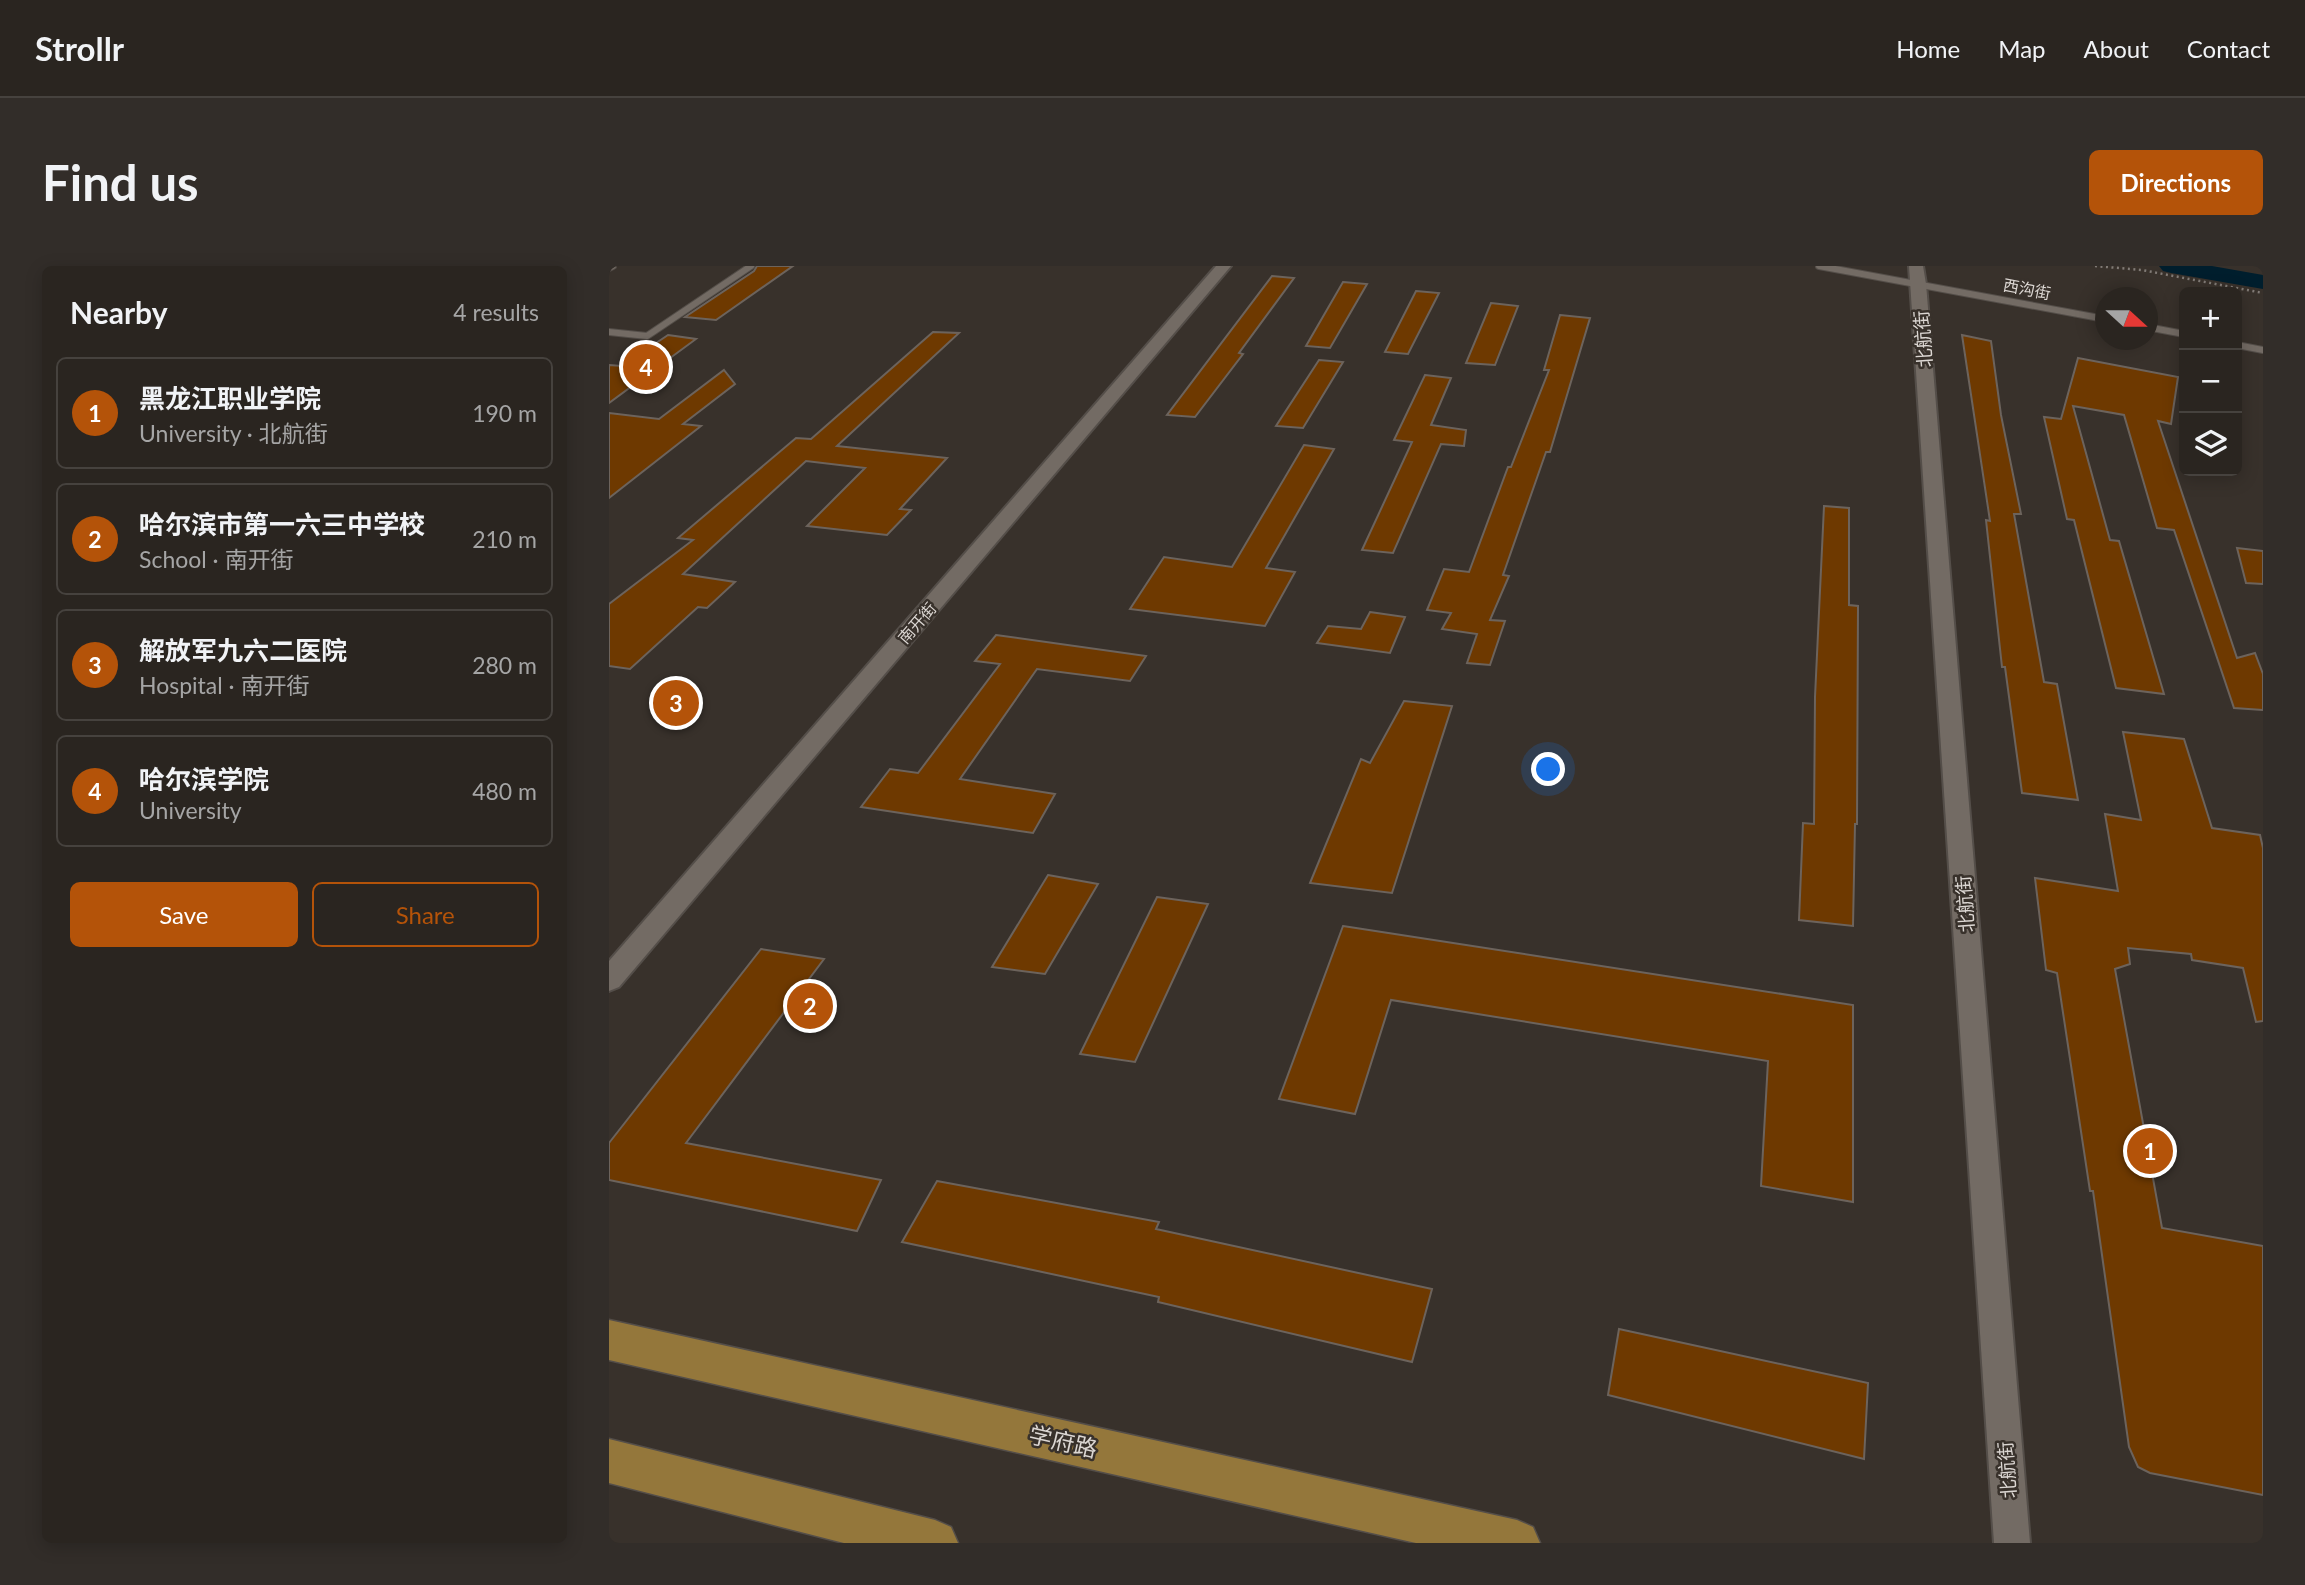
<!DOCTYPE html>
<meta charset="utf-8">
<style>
body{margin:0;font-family:Lato,"Noto Sans SC",sans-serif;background:#322d29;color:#f1f3f6}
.controls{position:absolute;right:21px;top:21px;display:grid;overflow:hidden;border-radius:10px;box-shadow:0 4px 18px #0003}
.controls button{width:63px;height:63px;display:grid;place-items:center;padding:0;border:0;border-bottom:2px solid #46423e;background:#2a2520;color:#f1f3f6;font:35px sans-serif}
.compass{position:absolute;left:1486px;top:21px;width:63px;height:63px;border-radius:50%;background:#2a2520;box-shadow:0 4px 18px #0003;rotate:111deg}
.you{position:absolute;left:940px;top:504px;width:24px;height:24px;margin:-18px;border:5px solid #fff;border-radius:50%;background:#1a73e8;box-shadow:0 0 0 10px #1a73e833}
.badge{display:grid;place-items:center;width:46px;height:46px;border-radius:50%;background:#b45309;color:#fff;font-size:23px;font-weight:700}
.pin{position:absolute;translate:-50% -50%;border:4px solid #fff;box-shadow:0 2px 7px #0006}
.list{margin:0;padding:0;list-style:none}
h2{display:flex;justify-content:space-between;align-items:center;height:91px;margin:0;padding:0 28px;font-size:30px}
h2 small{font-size:23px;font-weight:400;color:#a5a5a5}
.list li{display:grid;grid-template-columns:46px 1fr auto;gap:21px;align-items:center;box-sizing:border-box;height:112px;margin:0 14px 14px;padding:0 14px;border:2px solid #46423e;border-radius:10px}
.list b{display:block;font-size:26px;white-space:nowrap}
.list p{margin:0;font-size:23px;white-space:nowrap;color:#a5a5a5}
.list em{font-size:23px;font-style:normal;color:#a5a5a5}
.actions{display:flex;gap:14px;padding:21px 28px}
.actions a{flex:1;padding:16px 0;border:2px solid #b45309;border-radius:10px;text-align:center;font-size:24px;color:#b45309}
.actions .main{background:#b45309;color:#fff}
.icon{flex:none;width:38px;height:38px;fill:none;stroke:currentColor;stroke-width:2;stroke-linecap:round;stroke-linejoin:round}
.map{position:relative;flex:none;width:1654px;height:1277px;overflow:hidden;border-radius:10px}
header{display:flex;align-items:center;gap:42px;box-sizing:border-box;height:98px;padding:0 35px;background:#2a2520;border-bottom:2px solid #46423e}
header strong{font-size:33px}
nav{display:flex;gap:38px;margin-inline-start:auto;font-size:24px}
.intro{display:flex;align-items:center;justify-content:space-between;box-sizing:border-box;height:168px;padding:0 42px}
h1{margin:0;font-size:49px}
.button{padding:18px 32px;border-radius:10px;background:#b45309;color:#fff;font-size:24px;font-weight:700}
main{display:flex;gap:42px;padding:0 42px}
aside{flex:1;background:#2a2520;border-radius:10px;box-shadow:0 4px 18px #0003}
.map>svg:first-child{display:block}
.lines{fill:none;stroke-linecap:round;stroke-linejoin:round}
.river{fill:#001e2d;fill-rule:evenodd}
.building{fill:#6e3900;stroke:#6c635c;stroke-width:2}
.service-casing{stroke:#544e49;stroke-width:8}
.tertiary-casing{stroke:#544e49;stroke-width:4}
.secondary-casing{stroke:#544e49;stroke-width:4}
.trunk-casing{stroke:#544e49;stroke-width:3}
.path{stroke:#817b76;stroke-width:2.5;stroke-dasharray:2 3.5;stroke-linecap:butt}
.service{stroke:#736b64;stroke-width:6}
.tertiary{fill:#736b64;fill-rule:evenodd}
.secondary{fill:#736b64;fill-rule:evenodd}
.trunk{fill:#94773b;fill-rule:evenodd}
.labels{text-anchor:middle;stroke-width:5;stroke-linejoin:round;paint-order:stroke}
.far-street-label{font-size:16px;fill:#dcd7d3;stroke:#38312b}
.street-label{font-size:19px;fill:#dcd7d3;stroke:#38312b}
.near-street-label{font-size:23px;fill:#dcd7d3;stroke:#38312b}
</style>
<header>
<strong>Strollr</strong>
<nav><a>Home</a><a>Map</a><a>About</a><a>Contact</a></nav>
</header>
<div class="intro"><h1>Find us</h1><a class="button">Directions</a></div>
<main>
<aside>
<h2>Nearby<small>4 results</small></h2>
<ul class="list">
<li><span class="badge">1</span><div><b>黑龙江职业学院</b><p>University · 北航街</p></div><em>190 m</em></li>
<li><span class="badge">2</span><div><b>哈尔滨市第一六三中学校</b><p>School · 南开街</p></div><em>210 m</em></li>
<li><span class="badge">3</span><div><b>解放军九六二医院</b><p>Hospital · 南开街</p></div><em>280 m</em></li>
<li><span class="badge">4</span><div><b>哈尔滨学院</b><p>University</p></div><em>480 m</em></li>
</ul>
<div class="actions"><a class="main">Save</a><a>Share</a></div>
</aside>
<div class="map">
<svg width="1654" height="1277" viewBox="0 0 1654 1277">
<rect width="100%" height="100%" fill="#38312b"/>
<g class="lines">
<polygon class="river" points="1550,0 1603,0 1654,9 1654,23 1562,7 1554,5"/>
</g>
<g class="building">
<polygon points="148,0 184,0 107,54 76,51 145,5"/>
<polygon points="663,10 685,12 630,87 634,88 586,151 558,149"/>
<polygon points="734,16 758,18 721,82 697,80"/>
<polygon points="807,25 830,27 799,88 776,86"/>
<polygon points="882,37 909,40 886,99 857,97"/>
<polygon points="951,49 981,52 941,186 937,186 894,309 900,310 881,354 896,355 881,399 858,397 868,368 833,363 842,347 818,344 835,303 860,306 899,201 902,201 940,104 935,104"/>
<polygon points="324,66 350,67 228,180 338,192 291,243 302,244 278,269 198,260 256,202 197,195 74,308 126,316 98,342 89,341 21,403 0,400 0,338 84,274 69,272 187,172 202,173"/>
<polygon points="59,69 87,73 0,137 0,99 13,100"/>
<polygon points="1353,69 1382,75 1392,149 1412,248 1405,248 1435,416 1448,418 1469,534 1413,527 1396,401 1393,401 1377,254 1381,255"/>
<polygon points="1469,92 1569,111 1562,158 1549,155 1628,392 1646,387 1654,408 1654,444 1625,442 1565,264 1548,262 1515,149 1464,140 1501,274 1510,275 1555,428 1507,422 1465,254 1458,253 1435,151 1452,153"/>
<polygon points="710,94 734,96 694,162 667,160"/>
<polygon points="115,104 126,118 74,158 92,160 0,232 0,147 50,153"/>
<polygon points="816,109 842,112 822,159 857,164 855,180 832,178 784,287 753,284 803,176 785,174"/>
<polygon points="695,179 725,183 657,302 686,306 656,360 521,343 555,291 623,301"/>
<polygon points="1215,240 1240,242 1240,339 1249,340 1248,558 1246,558 1244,660 1190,654 1194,557 1205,558 1206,431"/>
<polygon points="1628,282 1654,285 1654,318 1637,317"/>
<polygon points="761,346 796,351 781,387 708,377 719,360 752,363"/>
<polygon points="387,369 537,390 521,415 428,403 351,513 446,528 424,567 252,541 281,503 309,507 391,398 366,395"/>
<polygon points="795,435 843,440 783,627 701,617 752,493 761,497"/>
<polygon points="1514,466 1575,473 1603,562 1651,569 1654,582 1654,755 1647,756 1634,702 1583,694 1582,688 1519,682 1521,698 1506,703 1553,962 1654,980 1654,1229 1541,1207 1529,1201 1520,1181 1484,925 1481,925 1448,707 1437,704 1426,612 1509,625 1496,548 1532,554"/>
<polygon points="439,609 489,618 436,708 383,701"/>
<polygon points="548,631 599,638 526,796 471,788"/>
<polygon points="734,660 1244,739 1244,936 1152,920 1159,795 782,734 746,848 670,833"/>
<polygon points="152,683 215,693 77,877 272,914 248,965 0,914 0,877"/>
<polygon points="328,915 550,956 547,963 823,1023 803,1096 549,1036 550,1031 293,976"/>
<polygon points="1010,1063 1259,1117 1255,1193 999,1129"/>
</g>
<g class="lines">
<defs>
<g id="service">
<polyline points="1210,0 1496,53"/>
<polyline points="0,2 4,0"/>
<polyline points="1538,61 1575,68"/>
<polyline points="0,66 38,70 142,0"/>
<polyline points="1628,79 1654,84"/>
</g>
<polygon id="tertiary" points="1300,0 1314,0 1317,18 1421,1277 1385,1277"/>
<polygon id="secondary" points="607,0 622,0 10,721 0,725 0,695"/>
<g id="trunk">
<polygon points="0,1054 908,1254 924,1261 931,1277 807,1277 0,1094"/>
<polygon points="0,1173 326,1254 342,1261 349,1277 235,1277 0,1217"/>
</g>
</defs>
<use href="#service" class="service-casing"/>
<use href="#tertiary" class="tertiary-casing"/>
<use href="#secondary" class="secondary-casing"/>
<use href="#trunk" class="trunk-casing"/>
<polyline class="path" points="1486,0 1533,4 1654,27"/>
<use href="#service" class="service"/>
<use href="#tertiary" class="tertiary"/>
<use href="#secondary" class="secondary"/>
<use href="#trunk" class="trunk"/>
</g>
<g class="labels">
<g class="far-street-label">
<text transform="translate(1418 23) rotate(11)" y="6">西沟街</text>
<text transform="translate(308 357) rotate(-49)" y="6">南开街</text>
</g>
<g class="street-label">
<text transform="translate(1314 73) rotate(-94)" y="7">北航街</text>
<text transform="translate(1356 638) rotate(-94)" y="7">北航街</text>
<text transform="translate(1398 1204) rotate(-94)" y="7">北航街</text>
</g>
<g class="near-street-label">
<text transform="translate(454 1176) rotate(13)" y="8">学府路</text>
</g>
</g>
</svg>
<div class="controls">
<button>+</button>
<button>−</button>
<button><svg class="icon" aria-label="layers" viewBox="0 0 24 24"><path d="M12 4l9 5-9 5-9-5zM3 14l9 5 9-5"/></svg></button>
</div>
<svg class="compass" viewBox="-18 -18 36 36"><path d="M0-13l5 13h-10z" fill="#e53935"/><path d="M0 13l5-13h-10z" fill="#a5a5a5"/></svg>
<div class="you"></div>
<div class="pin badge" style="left:1541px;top:885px">1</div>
<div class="pin badge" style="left:201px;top:740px">2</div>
<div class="pin badge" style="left:67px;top:437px">3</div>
<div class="pin badge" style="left:37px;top:101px">4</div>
</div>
</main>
